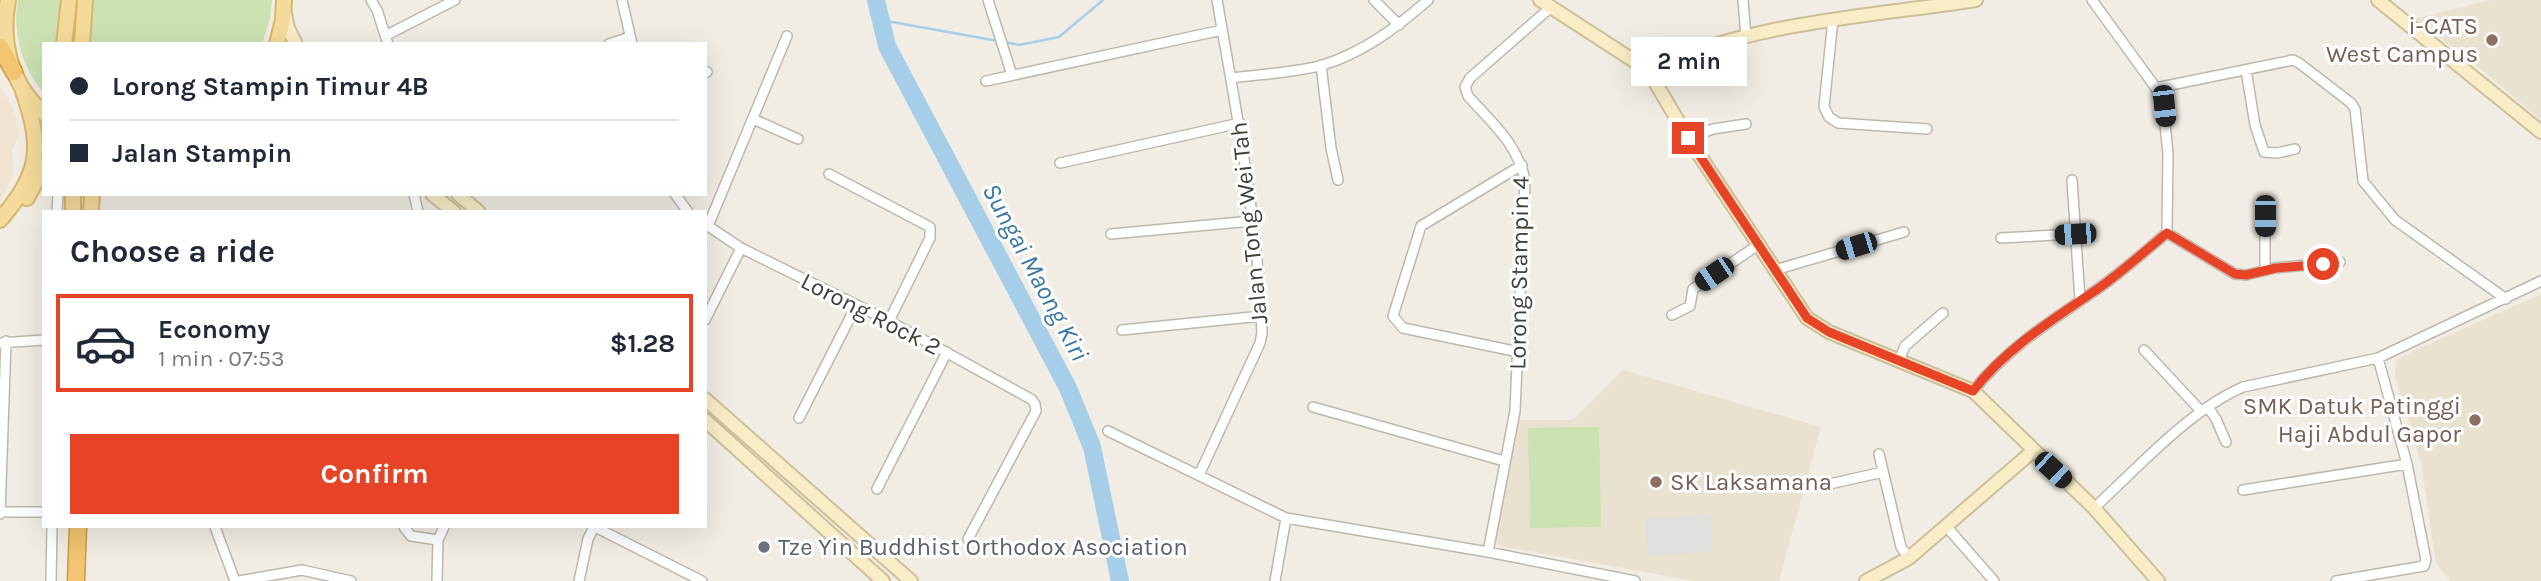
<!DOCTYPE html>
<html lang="en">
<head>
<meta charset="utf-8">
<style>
  body { margin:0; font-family:Karla,sans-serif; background:#f2f2f3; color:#1f2937; height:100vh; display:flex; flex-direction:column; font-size:26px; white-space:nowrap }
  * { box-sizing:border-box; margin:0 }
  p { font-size:23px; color:#747a83 }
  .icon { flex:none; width:38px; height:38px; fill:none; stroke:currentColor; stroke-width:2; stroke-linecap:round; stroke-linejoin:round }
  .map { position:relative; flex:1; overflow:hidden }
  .sheet { position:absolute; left:42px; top:210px; width:665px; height:318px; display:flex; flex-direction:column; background:#fff; border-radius:0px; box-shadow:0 7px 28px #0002 }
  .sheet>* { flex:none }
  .hud { position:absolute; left:42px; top:42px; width:665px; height:154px; border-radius:0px; box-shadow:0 7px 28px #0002; display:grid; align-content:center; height:154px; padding:0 28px; background:#fff }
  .end { position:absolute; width:32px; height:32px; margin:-16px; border:9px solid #e64327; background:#fff; box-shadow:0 0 0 4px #fff }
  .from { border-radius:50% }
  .bubble { position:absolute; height:49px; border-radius:0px; background:#fff; box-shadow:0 7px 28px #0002; font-size:23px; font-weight:700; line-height:49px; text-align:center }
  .car { position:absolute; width:21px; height:42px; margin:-21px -10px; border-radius:9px; box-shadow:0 0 5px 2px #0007; background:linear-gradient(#222 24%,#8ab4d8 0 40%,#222 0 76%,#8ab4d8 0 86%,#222 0) }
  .hud b { display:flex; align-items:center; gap:24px; height:66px; font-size:26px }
  .hud b+b { border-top:2px solid #e0e1e3 }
  .hud i { width:18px; height:18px; background:#1f2937 }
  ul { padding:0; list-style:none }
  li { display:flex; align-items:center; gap:21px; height:98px; margin:0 14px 10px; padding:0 14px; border:4px solid transparent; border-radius:0px }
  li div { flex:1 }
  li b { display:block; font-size:26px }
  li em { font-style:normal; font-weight:700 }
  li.active { border-color:#e64327 }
  li>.icon { width:63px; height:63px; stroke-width:1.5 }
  h2 { padding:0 28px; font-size:32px; line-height:84px }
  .cta { display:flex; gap:14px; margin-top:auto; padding:14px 28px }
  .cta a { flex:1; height:80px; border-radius:0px; background:#e64327; color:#fff; font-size:28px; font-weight:700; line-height:80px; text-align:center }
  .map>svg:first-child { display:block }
</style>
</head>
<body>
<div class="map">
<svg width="2541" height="581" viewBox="0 0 2541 581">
  <rect width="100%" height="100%" fill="#f1ede5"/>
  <!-- commercial -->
  <path fill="#f1e4d2" d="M0 86 13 108 19 134 12 150 14 174 0 203Z"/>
  <!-- education -->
  <path fill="#e9e2d1" d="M2490 0H2541V120L2472 62 2414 19Z
    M2541 294V581H2450L2436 563 2421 463 2395 377 2396 361 2402 356Z
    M1623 370 1821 427 1779 581H1694L1500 546 1493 537 1519 420H1573Z"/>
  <!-- green -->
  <path fill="#cce2b2" d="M18 0H272L270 19 262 44H44V93C22 69 12 32 18 0Z
    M1599 427 1601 527 1530 528 1528 428Z"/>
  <!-- parking -->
  <path fill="#e2e0dd" d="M1710 514 1713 551 1648 556 1645 519Z"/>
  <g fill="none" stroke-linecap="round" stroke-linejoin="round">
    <!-- stream -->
    <path stroke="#a7cee9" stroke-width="2.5" d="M881 20 998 41
      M1005 42 1019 45 1059 37 1103 0"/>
    <!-- river -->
    <path stroke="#a7cee9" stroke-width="18" d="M876 0 887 46 1068 388 1092 447 1120 581"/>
    <defs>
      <path id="street" d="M371 0 377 10 388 44
        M622 0 632 44
        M988 0 1012 75
        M1374 0 1399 25
        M1743 0 1746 37
        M2092 0 2156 88 2163 106 2168 153 2167 233
        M1833 19 1824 107 1829 117 1838 123 1927 129
        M387 35 455 0
        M609 44 630 37
        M1321 65 1331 148 1338 180
        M2246 70 2255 125 2264 152 2277 153 2295 149
        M705 73 707 72
        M1231 78C1261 74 1294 73 1323 65 1364 52 1396 28 1428 0
        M986 81 1222 30
        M2156 88 2293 60 2299 63 2351 103 2355 109 2363 181 2395 220 2506 299
        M753 119 798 139
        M1688 138 1713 129 1746 124
        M1060 163 1240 123
        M829 174 930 227V238L889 321
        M2072 180 2080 300
        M414 194 418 212
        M675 194 688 212
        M57 212 58 194
        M2265 216V270
        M705 224 741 248 889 321 1031 399 1035 404 1036 411 968 539
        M708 226 787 36
        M2167 233 2235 274 2246 275 2275 268 2340 262
        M1111 234 1252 221
        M2001 238 2075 234
        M1775 270 1904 232
        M1672 315 1690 306 1693 289 1758 245
        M705 320 741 248
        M1122 330 1262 316
        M0 343 44 340
        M2144 350 2201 411
        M1519 352 1403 328 1393 316 1421 226 1522 165
        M1899 360 1905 346 1943 313
        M1973 391C2007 348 2055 318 2099 288 2123 271 2145 251 2167 233
        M1313 407 1504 461
        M2208 407 2216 419 2226 442
        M799 418 856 306
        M1108 431 1286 518 1488 552 1635 581
        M1879 454 1901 547 1909 558
        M1199 475 1260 343 1262 333C1258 221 1236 110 1217 0
        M1825 485 1883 472
        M877 489 947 352
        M2243 490 2407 464
        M2094 508C2138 468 2188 411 2243 387L2378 358 2541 281
        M1 512H44
        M0 514 6 341
        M1946 526 1994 581
        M215 527 235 581
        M404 527 411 536 438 540
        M595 527 702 581
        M1488 552 1515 411 1525 180C1517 143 1492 123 1468 96L1465 87 1470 78 1550 8
        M51 581 52 527
        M239 581 302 570 351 581
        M437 581 438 540 444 527
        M579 581 588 539 594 527
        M1275 581 1286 518
        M2336 581 2424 566 2426 560 2407 464 2378 358"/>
      <path id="secondary" d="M1540 0 1648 70 1688 138 1807 318 1829 332 1973 391 2094 508 2158 581
        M2378 0 2541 132
        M285 14 288 28 296 44
        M1648 70C1750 22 1866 17 1976 0
        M432 194 454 212
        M458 194 479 212
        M705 399 911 581
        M705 420 883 581
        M1866 581 1909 558 2033 451"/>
      <path id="primary" d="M8 0C0 41 11 86 44 113
        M64 44 69 0
        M82 44 85 0
        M277 44 283 20 284 0
        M27 198 44 166
        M73 212V194
        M91 212 92 194
        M0 220C40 173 43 149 23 91"/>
      <path id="highway" d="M0 47 14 72
        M76 581 78 527"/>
    </defs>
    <!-- street casing -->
    <use href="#street" stroke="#beb8ac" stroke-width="12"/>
    <!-- secondary casing -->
    <use href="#secondary" stroke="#cdbf99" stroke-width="16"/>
    <!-- primary casing -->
    <use href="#primary" stroke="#d8b76c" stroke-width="18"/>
    <!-- highway casing -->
    <use href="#highway" stroke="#ce9a42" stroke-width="19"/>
    <!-- street -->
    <use href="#street" stroke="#fff" stroke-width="9"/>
    <!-- secondary -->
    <use href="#secondary" stroke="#f9edc7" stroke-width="12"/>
    <!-- primary -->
    <use href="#primary" stroke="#f5db9b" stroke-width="14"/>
    <!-- highway -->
    <use href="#highway" stroke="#f1c571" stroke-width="16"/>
  </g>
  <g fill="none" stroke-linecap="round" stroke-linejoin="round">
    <!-- route -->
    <path stroke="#e64327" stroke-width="9" d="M1688 138 1807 318 1829 332 1973 391C2006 348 2055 318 2099 288 2123 271 2145 251 2167 233L2235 274 2246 275 2276 268 2323 264"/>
  </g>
  <!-- markers -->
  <g fill="#8d6e63" stroke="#fff" stroke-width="2.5">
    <circle cx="2492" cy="40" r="7"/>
    <circle cx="2475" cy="420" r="7"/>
    <circle cx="1656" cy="482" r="7"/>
  </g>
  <circle fill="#6b7280" stroke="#fff" stroke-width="2.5" cx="764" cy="547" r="7"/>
  <g text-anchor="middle" stroke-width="6" stroke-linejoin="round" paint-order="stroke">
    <!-- education labels -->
    <g font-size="24" fill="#785e54" stroke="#fff" text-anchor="end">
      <text x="2478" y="34">i-CATS<tspan x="2478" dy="28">West Campus</tspan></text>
      <text x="2461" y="414">SMK Datuk Patinggi<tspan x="2461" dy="28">Haji Abdul Gapor</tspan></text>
      <text x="1670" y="490" text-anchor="start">SK Laksamana</text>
    </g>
    <!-- street labels -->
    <g font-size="24" fill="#433e36" stroke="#fff">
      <text transform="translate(1249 223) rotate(-96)" y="8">Jalan Tong Wei Tah</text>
      <text transform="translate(1519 273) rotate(-89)" y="8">Lorong Stampin 4</text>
      <text transform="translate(871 314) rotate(27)" y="8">Lorong Rock 2</text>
    </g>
    <!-- worship labels -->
    <g font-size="24" fill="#5b616d" stroke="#fff" text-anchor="start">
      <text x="778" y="555">Tze Yin Buddhist Orthodox Asociation</text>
    </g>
    <!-- water labels -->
    <g font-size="26" font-style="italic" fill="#3978a5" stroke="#fff">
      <text transform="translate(1036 272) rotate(62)" y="9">Sungai Maong Kiri</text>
    </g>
  </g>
</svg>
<i class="end from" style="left:2323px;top:264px"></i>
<i class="end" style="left:1688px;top:138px"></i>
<div class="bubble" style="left:1631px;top:37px;width:116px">2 min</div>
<i class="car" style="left:2164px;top:106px;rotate:174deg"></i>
<i class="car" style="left:2265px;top:216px;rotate:180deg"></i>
<i class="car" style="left:2075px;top:234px;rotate:267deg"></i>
<i class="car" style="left:1856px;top:246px;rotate:253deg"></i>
<i class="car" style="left:1714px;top:274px;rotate:236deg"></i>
<i class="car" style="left:2053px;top:470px;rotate:133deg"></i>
<div class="hud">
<b><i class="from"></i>Lorong Stampin Timur 4B</b>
<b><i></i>Jalan Stampin</b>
</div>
<section class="sheet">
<h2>Choose a ride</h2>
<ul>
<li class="active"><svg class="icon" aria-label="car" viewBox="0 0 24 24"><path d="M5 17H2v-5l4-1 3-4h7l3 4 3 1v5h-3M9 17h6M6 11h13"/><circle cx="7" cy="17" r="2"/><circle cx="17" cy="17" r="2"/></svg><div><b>Economy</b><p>1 min · 07:53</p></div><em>$1.28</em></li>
</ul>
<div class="cta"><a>Confirm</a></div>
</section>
</div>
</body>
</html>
